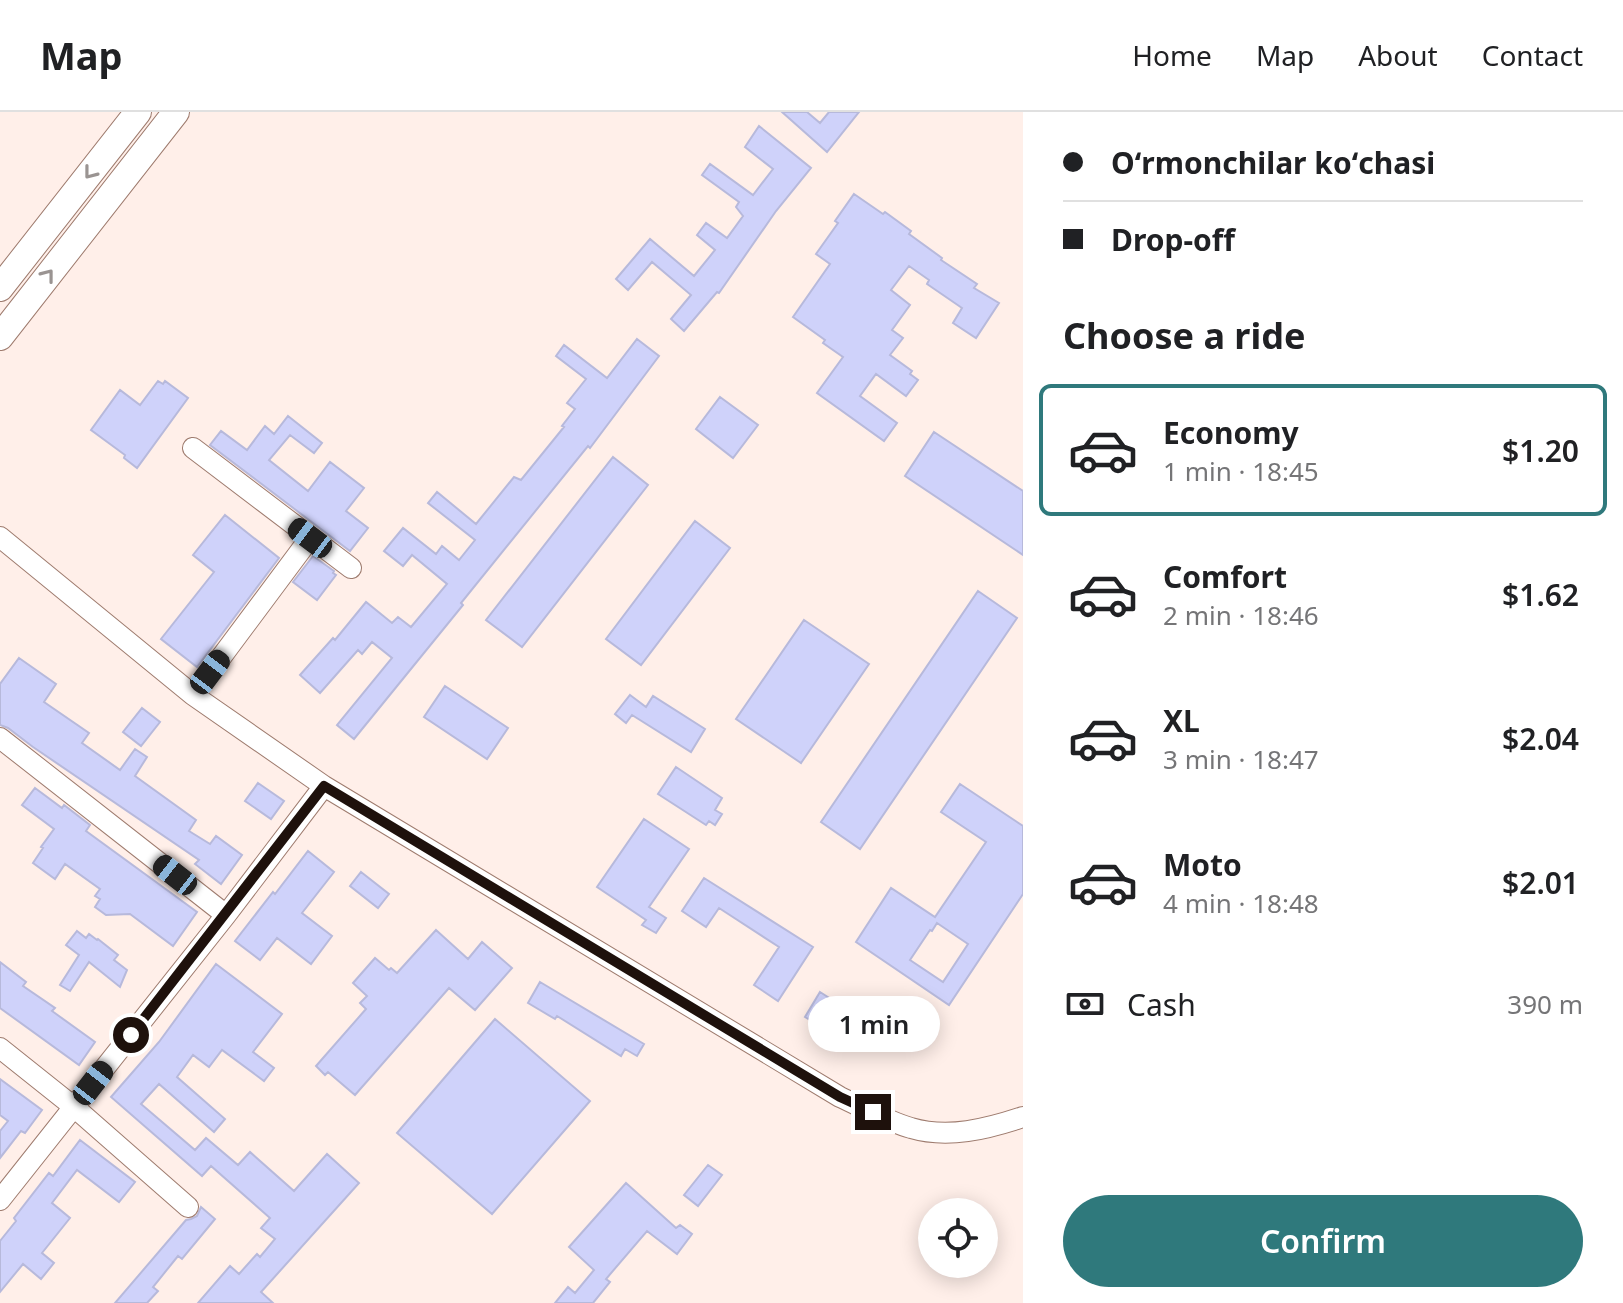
<!DOCTYPE html>
<html lang="en">
<head>
<meta charset="utf-8">
<style>
  body { margin:0; font-family:"Noto Sans",sans-serif; background:#f2f2f2; color:#202124; height:100vh; display:flex; flex-direction:column; font-size:30px; white-space:nowrap }
  * { box-sizing:border-box; margin:0 }
  p { font-size:26px; color:#757577 }
  .icon { flex:none; width:44px; height:44px; fill:none; stroke:currentColor; stroke-width:2; stroke-linecap:round; stroke-linejoin:round }
  .map { position:relative; flex:1; overflow:hidden }
  .sheet { display:flex; flex-direction:column; background:#fff; width:600px }
  .sheet>* { flex:none }
  .guide { display:grid; align-content:center; height:176px; padding:0 40px; background:#fff }
  .controls { position:absolute; left:918px; top:1086px; display:grid; gap:16px }
  .controls a { display:grid; place-items:center; width:80px; height:80px; border-radius:50%; background:#fff; box-shadow:0 4px 20px #0003; font-size:40px }
  .end { position:absolute; width:36px; height:36px; margin:-18px; border:10px solid #1e110c; background:#fff; box-shadow:0 0 0 4px #fff }
  .from { border-radius:50% }
  .bubble { position:absolute; height:56px; border-radius:28px; background:#fff; box-shadow:0 4px 20px #0003; font-size:26px; font-weight:600; line-height:56px; text-align:center }
  .car { position:absolute; width:24px; height:48px; margin:-24px -12px; border-radius:10px; box-shadow:0 0 6px 2px #0007; background:linear-gradient(#222 24%,#8ab4d8 0 40%,#222 0 76%,#8ab4d8 0 86%,#222 0) }
  .guide b { display:flex; align-items:center; gap:28px; height:76px; font-size:30px }
  .guide b+b { border-top:2px solid #e0e0e0 }
  .guide i { width:20px; height:20px; background:#202124 }
  ul { padding:0; list-style:none }
  li { display:flex; align-items:center; gap:24px; height:132px; margin:0 16px 12px; padding:0 24px; border:4px solid transparent; border-radius:12px }
  li div { flex:1 }
  li b { display:block; font-size:30px }
  li em { font-style:normal; font-weight:600 }
  li.active { border-color:#2f797c }
  li>.icon { width:72px; height:72px; stroke-width:1.5 }
  h2 { padding:0 40px; font-size:36px; line-height:96px }
  .pay { display:flex; align-items:center; gap:20px; height:88px; padding:0 40px; font-size:30px }
  .pay p { margin-inline-start:auto }
  .primary-button { display:flex; gap:16px; margin-top:auto; padding:16px 40px }
  .primary-button a { flex:1; height:92px; border-radius:48px; background:#2f797c; color:#fff; font-size:32px; font-weight:600; line-height:92px; text-align:center }
  header { display:flex; align-items:center; gap:48px; box-sizing:border-box; height:112px; padding:0 40px; background:#fff; border-bottom:2px solid #e0e0e0 }
  header strong { font-size:38px }
  nav { display:flex; gap:44px; margin-inline-start:auto; font-size:28px }
  main { display:flex; flex:1; min-height:0 }
  .map>svg:first-child { display:block }
</style>
</head>
<body>
<header>
<strong>Map</strong>
<nav><a>Home</a><a>Map</a><a>About</a><a>Contact</a></nav>
</header>
<main>
<div class="map">
<svg width="1023" height="1191" viewBox="0 0 1023 1191">
  <rect width="100%" height="100%" fill="#ffefe9"/>
  <!-- building -->
  <path fill="#cfd2fa" stroke="#b7b9db" stroke-width="2" fill-rule="evenodd" d="M782 0H807L820 11 829 0H859L827 40Z
    M759 14 811 56 776 99 719 181 717 180 684 219 671 207 691 183 652 150 628 178 616 167 650 127 694 164 715 138 697 123 706 111 727 126 743 104 736 95 739 90 702 63 710 52 753 83 773 57 745 35Z
    M854 82 883 102 885 100 911 119 909 122 942 146 941 148 977 172 974 176 999 191 976 226 953 211 962 196 927 172 929 168 909 154 891 178 910 193 892 218 903 226 890 243 912 259 910 262 918 268 906 284 876 262 860 284 897 311 884 329 817 281 843 245 823 231 825 228 793 205 830 152 816 142 838 111 835 109Z
    M637 227 659 244 590 336 588 334 461 491 463 493 354 627 337 613 392 546 372 530 362 542 358 538 320 581 300 563 333 526 335 528 366 490 392 511 398 505 411 515 447 472 412 443 403 454 384 439 403 416 436 442 442 434 459 448 475 428 428 391 437 380 476 412 514 365 521 368 564 315 562 314 575 297 567 291 586 267 556 244 564 233 607 266Z
    M158 269 163 272 165 269 188 286 137 356 124 346 125 343 91 318 120 278 140 293Z
    M720 285 758 313 733 346 696 317Z
    M288 304 322 331 314 341 290 323 269 348 308 379 330 350 364 376 346 399 368 416 350 439 210 333 221 319 247 338 265 314 274 322Z
    M934 320 1023 379V443L905 364Z
    M613 345 648 373 522 535 486 508Z
    M225 403 279 446 197 555 161 527 214 460 193 443Z
    M695 409 730 436 641 553 606 527Z
    M313 444 334 459 333 461 336 463 317 488 293 470Z
    M978 479 1017 506 860 737 821 710Z
    M804 508 869 552 801 651 736 607Z
    M19 546 56 572 44 590 89 621 82 631 120 658 135 637 147 645 135 664 196 708 189 719 210 732 216 724 242 743 221 772 195 752 199 748 33 635 8 616 0 613V572Z
    M445 574 508 616 487 647 424 605Z
    M630 583 646 595 653 584 705 617 691 640 632 603 626 611 615 602Z
    M142 596 160 610 141 634 123 620Z
    M676 655 722 686 715 698 722 702 715 713 709 709 706 713 658 682Z
    M258 671 284 689 271 707 245 689Z
    M960 672 1023 714V782L949 893 856 830 891 776 935 805 986 730 941 700ZM937 811 968 832 943 870 910 848 930 818 932 819Z
    M35 676 62 696 64 693 90 713 86 719 197 800 173 834 130 802 106 803 95 795 100 787 95 784 100 777 65 752 55 767 33 751 43 736 41 735 54 717 22 693Z
    M644 707 689 737 649 795 666 806 656 821 642 813 646 808 597 775Z
    M308 739 334 760 302 801 332 824 311 852 277 826 260 848 235 829 273 780 275 782Z
    M361 760 389 782 378 796 350 774Z
    M704 766 813 835 778 889 754 873 779 835 719 796 706 815 682 799Z
    M436 818 468 847 482 830 512 856 475 898 449 876 355 983 328 960 325 963 316 954 366 897 360 891 367 884 353 871 375 846 389 858 391 856 397 861Z
    M77 819 86 826 89 822 97 828 98 827 118 843 114 848 127 858 120 875 89 850 70 879 60 873 79 843 66 833Z
    M0 850 26 870 23 874 55 896 52 899 95 930 79 953 0 896Z
    M216 852 282 902 253 940 274 956 264 969 222 938 209 955 193 943 177 965 225 1007 214 1020 159 972 141 992 195 1038 206 1026 238 1053 250 1040 294 1079 327 1042 359 1071 261 1180 273 1191H198L230 1154 239 1162 257 1142 260 1145 275 1127 261 1116 270 1106 211 1054 202 1064 111 985 159 930Z
    M540 870 644 932 637 944 625 937 621 944 557 904 555 907 528 891Z
    M820 880 834 889 827 900 860 921 852 934 805 905Z
    M495 907 590 989 492 1102 397 1021Z
    M0 967 42 998 25 1021 21 1019 0 1046V1019L8 1009 0 1003Z
    M80 1028 135 1070 119 1090 77 1058 52 1091 70 1106 42 1141 54 1151 41 1167 23 1152 0 1180V1129L16 1109 14 1106 49 1061 53 1064Z
    M708 1053 722 1063 698 1094 684 1083Z
    M626 1071 676 1116 680 1113 692 1122 677 1142 647 1119 606 1167 610 1170 593 1191H555L568 1175 575 1181 594 1158 569 1135Z
    M201 1095 215 1107 182 1147 178 1144 153 1175 158 1179 147 1191H115L186 1108 191 1107 197 1104Z"/>
  <g fill="none" stroke-linecap="round" stroke-linejoin="round">
    <defs>
      <path id="minor" d="M193 336 351 456
        M0 425 193 583 324 674 840 985C862 995 889 1010 911 1016 948 1027 987 1017 1023 1005
        M193 583 310 426
        M0 626 226 803
        M0 936 74 995 188 1095
        M0 1088 226 803 324 674"/>
      <path id="major" d="M0 176 138 0
        M0 225 176 0"/>
    </defs>
    <!-- minor casing -->
    <use href="#minor" stroke="#9e7b6e" stroke-width="22"/>
    <!-- major casing -->
    <use href="#major" stroke="#9e7b6e" stroke-width="28"/>
    <!-- minor -->
    <use href="#minor" stroke="#fff" stroke-width="20"/>
    <!-- major -->
    <use href="#major" stroke="#fff" stroke-width="26"/>
  </g>
  <!-- one-way arrows -->
  <defs><path id="oneway-chevron" d="M-2-3.5L2.5 0L-2 3.5" fill="none" stroke-width="1.6" stroke-linecap="round" stroke-linejoin="round" transform="scale(2)"/></defs>
  <g stroke="#9a9492">
    <use href="#oneway-chevron" transform="translate(90 61) rotate(128)"/>
    <use href="#oneway-chevron" transform="translate(48 163) rotate(-52)"/>
  </g>
  <g fill="none" stroke-linecap="round" stroke-linejoin="round">
    <!-- route -->
    <path stroke="#1e110c" stroke-width="10" d="M131 923 324 674 840 985 873 1000"/>
  </g>
</svg>
<div class="controls">
<a><svg class="icon" aria-label="locate" viewBox="0 0 24 24"><circle cx="12" cy="12" r="6"/><path d="M12 2v4M12 18v4M2 12h4M18 12h4"/></svg></a>
</div>
<i class="end from" style="left:131px;top:923px"></i>
<i class="end" style="left:873px;top:1000px"></i>
<div class="bubble" style="left:808px;top:884px;width:132px">1 min</div>
<i class="car" style="left:310px;top:426px;rotate:307deg"></i>
<i class="car" style="left:210px;top:560px;rotate:37deg"></i>
<i class="car" style="left:175px;top:763px;rotate:308deg"></i>
<i class="car" style="left:93px;top:971px;rotate:38deg"></i>
</div>
<section class="sheet">
<div class="guide">
<b><i class="from"></i>Oʻrmonchilar koʻchasi</b>
<b><i></i>Drop-off</b>
</div>
<h2>Choose a ride</h2>
<ul>
<li class="active"><svg class="icon" aria-label="car" viewBox="0 0 24 24"><path d="M5 17H2v-5l4-1 3-4h7l3 4 3 1v5h-3M9 17h6M6 11h13"/><circle cx="7" cy="17" r="2"/><circle cx="17" cy="17" r="2"/></svg><div><b>Economy</b><p>1 min · 18:45</p></div><em>$1.20</em></li>
<li><svg class="icon" aria-label="car" viewBox="0 0 24 24"><path d="M5 17H2v-5l4-1 3-4h7l3 4 3 1v5h-3M9 17h6M6 11h13"/><circle cx="7" cy="17" r="2"/><circle cx="17" cy="17" r="2"/></svg><div><b>Comfort</b><p>2 min · 18:46</p></div><em>$1.62</em></li>
<li><svg class="icon" aria-label="car" viewBox="0 0 24 24"><path d="M5 17H2v-5l4-1 3-4h7l3 4 3 1v5h-3M9 17h6M6 11h13"/><circle cx="7" cy="17" r="2"/><circle cx="17" cy="17" r="2"/></svg><div><b>XL</b><p>3 min · 18:47</p></div><em>$2.04</em></li>
<li><svg class="icon" aria-label="car" viewBox="0 0 24 24"><path d="M5 17H2v-5l4-1 3-4h7l3 4 3 1v5h-3M9 17h6M6 11h13"/><circle cx="7" cy="17" r="2"/><circle cx="17" cy="17" r="2"/></svg><div><b>Moto</b><p>4 min · 18:48</p></div><em>$2.01</em></li>
</ul>
<div class="pay"><svg class="icon" aria-label="cash" viewBox="0 0 24 24"><path d="M3 7h18v10H3z"/><circle cx="12" cy="12" r="2"/></svg>Cash<p>390 m</p></div>
<div class="primary-button"><a>Confirm</a></div>
</section>
</main>
</body>
</html>
